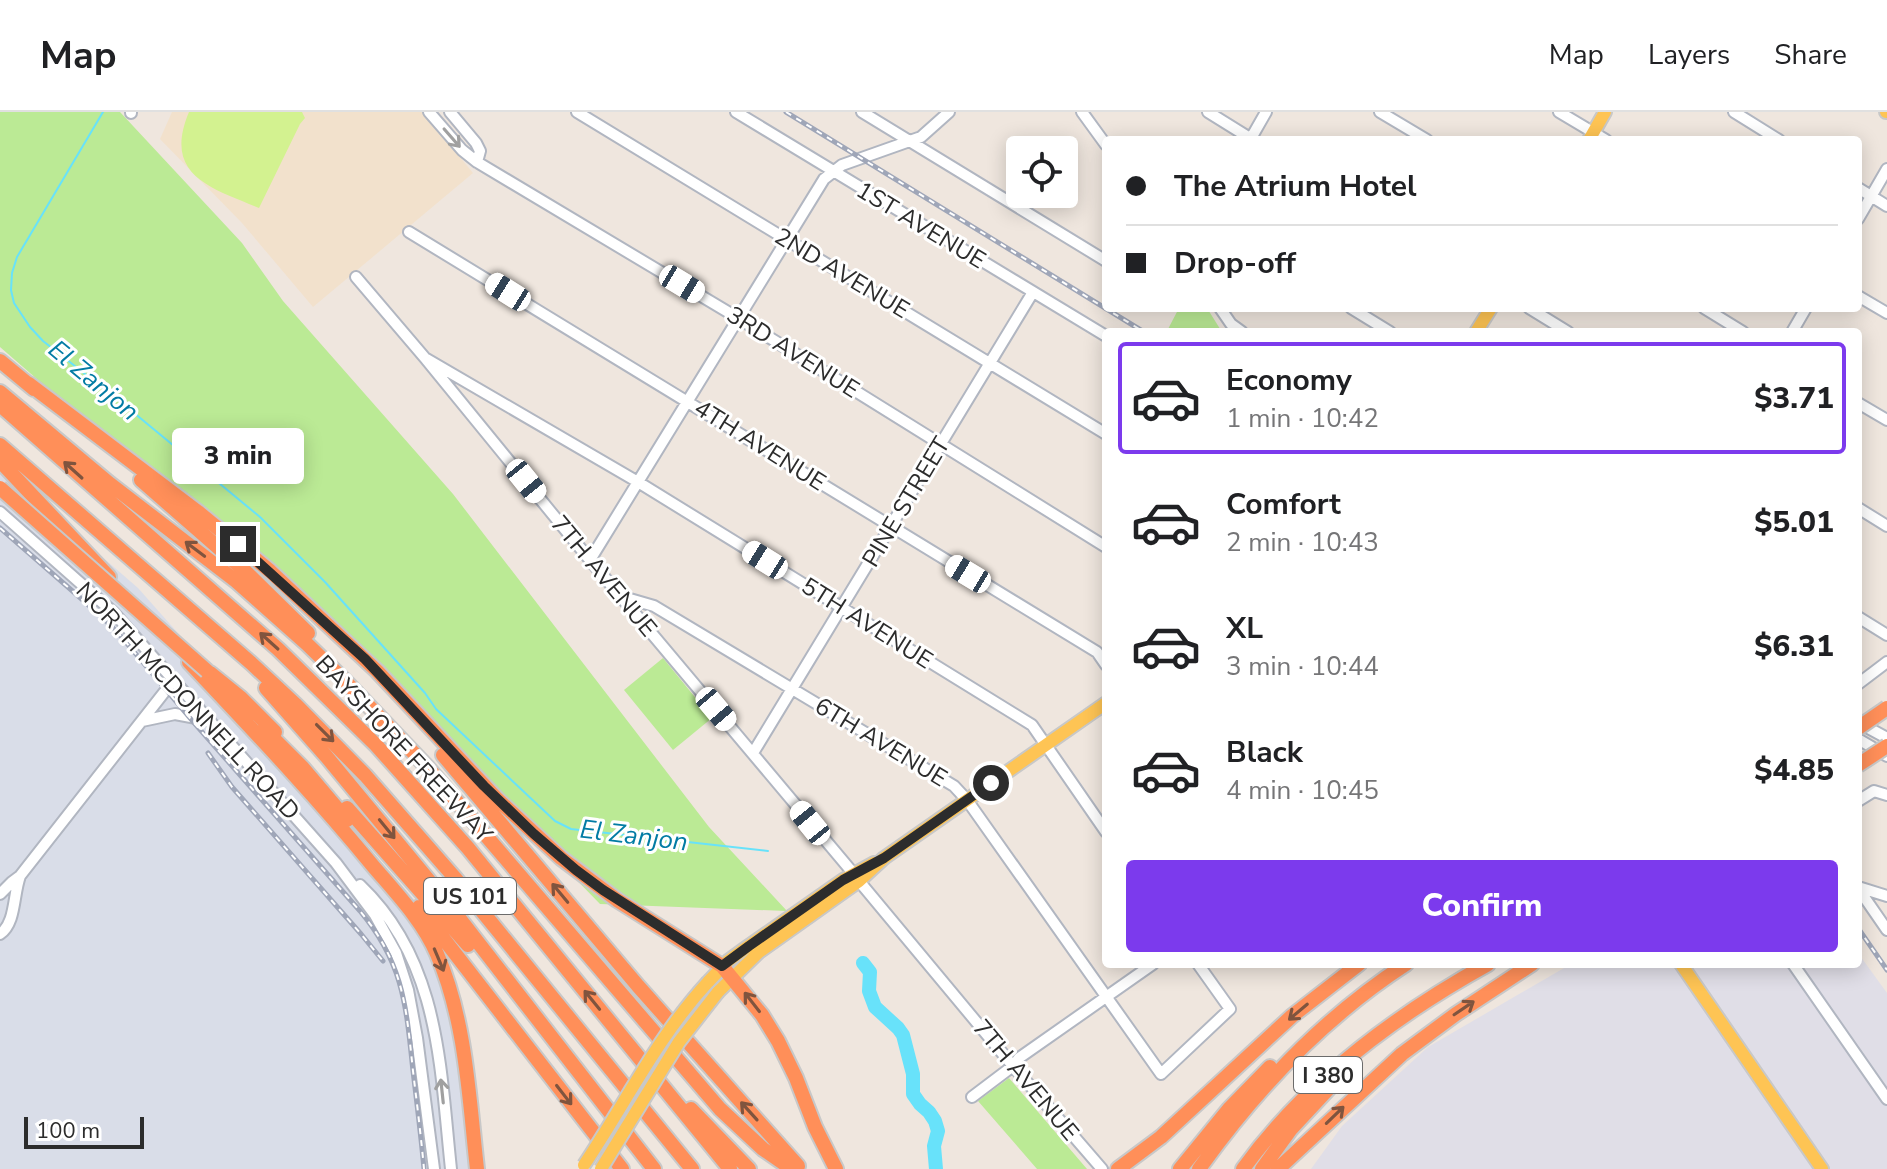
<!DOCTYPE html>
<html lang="en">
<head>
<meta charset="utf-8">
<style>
  body { margin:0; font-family:"Nunito Sans",sans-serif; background:#f2f2f2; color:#202124; height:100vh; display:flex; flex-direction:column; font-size:30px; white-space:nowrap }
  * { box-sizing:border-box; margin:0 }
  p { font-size:26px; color:#757577 }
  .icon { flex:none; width:44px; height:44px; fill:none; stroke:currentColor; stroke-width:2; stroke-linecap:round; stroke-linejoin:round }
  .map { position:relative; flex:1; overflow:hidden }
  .sheet { position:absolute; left:1102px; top:216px; width:760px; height:640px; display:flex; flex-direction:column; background:#fff; border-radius:8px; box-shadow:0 4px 20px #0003 }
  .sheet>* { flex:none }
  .guide { position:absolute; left:1102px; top:24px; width:760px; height:176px; border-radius:8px; box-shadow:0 4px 20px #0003; display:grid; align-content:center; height:176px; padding:0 24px; background:#fff }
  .buttons { position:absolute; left:1006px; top:24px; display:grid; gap:16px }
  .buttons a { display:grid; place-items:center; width:72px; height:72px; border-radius:8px; background:#fff; box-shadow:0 4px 20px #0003; font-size:40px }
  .scale { position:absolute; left:24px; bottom:20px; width:120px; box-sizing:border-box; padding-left:8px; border:4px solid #2c2c2c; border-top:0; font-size:22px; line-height:28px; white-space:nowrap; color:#2c2c2c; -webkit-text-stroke:6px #fff; paint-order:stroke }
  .end { position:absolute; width:36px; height:36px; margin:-18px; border:10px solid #2c2c2c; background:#fff; box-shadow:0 0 0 4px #fff }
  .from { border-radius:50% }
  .bubble { position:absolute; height:56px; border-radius:8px; background:#fff; box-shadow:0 4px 20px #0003; font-size:26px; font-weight:800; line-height:56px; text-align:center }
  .car { position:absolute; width:24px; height:48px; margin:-24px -12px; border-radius:10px; box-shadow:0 0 6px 2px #0007; background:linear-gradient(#fff 24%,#345 0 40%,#fff 0 76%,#345 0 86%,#fff 0) }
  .guide b { display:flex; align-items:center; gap:28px; height:76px; font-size:30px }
  .guide b+b { border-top:2px solid #e0e0e0 }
  .guide i { width:20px; height:20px; background:#202124 }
  ul { padding:14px 0 0; list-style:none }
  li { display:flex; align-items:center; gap:24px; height:112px; margin:0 16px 12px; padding:0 8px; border:4px solid transparent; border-radius:8px }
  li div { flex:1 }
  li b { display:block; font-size:30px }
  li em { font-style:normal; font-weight:800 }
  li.active { border-color:#7c3aed }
  li>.icon { width:72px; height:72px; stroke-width:1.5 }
  .primary-button { display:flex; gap:16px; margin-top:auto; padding:16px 24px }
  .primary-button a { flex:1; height:92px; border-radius:8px; background:#7c3aed; color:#fff; font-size:32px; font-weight:800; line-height:92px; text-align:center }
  header { display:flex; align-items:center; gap:48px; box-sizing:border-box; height:112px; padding:0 40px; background:#fff; border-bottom:2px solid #e0e0e0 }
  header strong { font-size:38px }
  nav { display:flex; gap:44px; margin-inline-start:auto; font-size:28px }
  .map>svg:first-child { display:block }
</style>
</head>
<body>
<header>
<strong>Map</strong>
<nav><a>Map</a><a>Layers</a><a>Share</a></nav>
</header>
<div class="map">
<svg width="1887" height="1057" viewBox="0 0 1887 1057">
  <rect width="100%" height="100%" fill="#efe6de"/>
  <!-- industrial -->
  <path fill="#e0dee7" d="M1858 841 1887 881V1057H1311L1342 1014 1428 935 1571 852H1858Z"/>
  <!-- education -->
  <path fill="#f2e1cc" d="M172 0H423L473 61 313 195 242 111 160 27Z"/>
  <!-- airport -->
  <path fill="#d9dde8" d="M0 356 138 476 422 796 439 825 452 860 459 897 476 1057H0Z"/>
  <!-- green -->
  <path fill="#bbea95" d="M0 0H120L242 131 283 189 453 382 709 715 787 799 600 792 361 547 236 426 68 294 0 235Z
    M1179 196H1207L1222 220 1167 219Z
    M663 546 712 606 673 638 624 578Z
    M1009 966 1087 1057H1037L978 989Z"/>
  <!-- pitch -->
  <path fill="#d3f290" d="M189 0H302L305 6 300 12 259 96C212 76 162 64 189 0Z"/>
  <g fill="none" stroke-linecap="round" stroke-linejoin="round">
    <!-- stream -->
    <path stroke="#68e2fa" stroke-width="2" d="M103 0 17 145 12 161 11 178 14 191 30 215 43 229 122 291 260 405 325 470 425 581 436 597 555 709 571 717 768 739"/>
    <!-- river -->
    <path stroke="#68e2fa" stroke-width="14" d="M863 851 870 860 869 879 875 895 898 916 903 923 913 962V982L920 992 929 1000 935 1009 938 1019 934 1034 936 1057"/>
    <defs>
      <path id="minor" d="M429 0 462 38 477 50 738 206 1106 435
        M450 0 476 31 480 39 477 50
        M577 0 1106 322
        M736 0 1106 224
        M862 0 1106 149
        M1082 0 1106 33
        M1208 0 1253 28
        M1380 0 1427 28
        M1559 0 1606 28
        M1734 0 1779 28
        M131 1V0
        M1250 28 1266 0
        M1858 76 1887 94
        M1858 107 1887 57
        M409 120 1097 540 1106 553
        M356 165 425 246 590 448 853 761
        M1858 184 1887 201
        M1220 196 1231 212 1242 220
        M1351 196 1390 220
        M1529 196 1568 220
        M1704 196 1743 220
        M1792 220 1806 196
        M425 246 638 370 1032 613 1106 720
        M1858 291 1887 308
        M1858 396 1887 414
        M0 400 113 500 336 751 375 803 396 841 408 878 417 926 434 1057
        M590 448 824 67 842 53 921 25 949 0
        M623 485 654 494 954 674 967 688 1161 962 1230 897 1198 852
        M1858 505 1887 523
        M1858 572 1887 550
        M142 609 175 602 207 608
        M1861 612 1887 626
        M1858 627 1887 644
        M753 641 1033 180
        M1858 689 1874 679 1887 683
        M859 769 1013 954 1102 1057
        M360 773C440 849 440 955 451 1057
        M1858 775 1887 784
        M1858 776 1887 818
        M0 782 12 770 20 764 173 569
        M0 822C16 811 13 783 20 764
        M1793 852 1887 987
        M972 985 1013 954 1019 946 1153 852"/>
      <path id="major" d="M1886 0H1887
        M1589 28 1605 0
        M1476 220 1491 196
        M1681 852 1822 1057
        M708 870 728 849 743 838 843 768 874 751
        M718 880 759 840 859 769 884 746 1106 591"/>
      <path id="highway" d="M0 249 34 277
        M29 272 198 400 270 459 377 559 497 687 561 746 617 788 722 854 762 903 778 929 796 966 815 1015 836 1057
        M0 280 110 372 236 469 307 532 346 570 428 656 720 997 763 1037 792 1057
        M0 293 278 537 376 633 468 736 730 1057
        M0 333 251 551 295 592 365 663 455 766 692 1057
        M0 349 109 465
        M141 368 245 459 308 521
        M189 550C252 617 315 683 373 754 396 781 423 809 437 842 466 909 469 986 477 1057
        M210 561 241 586 275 620
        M266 576 326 644 449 793 654 1057
        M264 617 303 656 347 708
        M443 643 638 874 798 1054
        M347 696 468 833
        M419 795 622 1057
        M691 997 749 1057
        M1118 1057 1161 1025 1292 904 1359 852
        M1180 1057 1229 997 1270 955
        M1199 1057C1256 977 1323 906 1406 852
        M1243 1057C1306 970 1394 904 1488 852
        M1262 1057 1291 1017 1344 960
        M1278 1057 1402 942 1456 902 1532 852"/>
    </defs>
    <!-- minor casing -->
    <use href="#minor" stroke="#b1b6c1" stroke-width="14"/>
    <!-- major casing -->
    <use href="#major" stroke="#c8c8c8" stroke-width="16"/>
    <!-- highway casing -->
    <use href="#highway" stroke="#c8c8c8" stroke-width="18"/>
    <!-- minor -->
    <use href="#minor" stroke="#fff" stroke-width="10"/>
    <!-- major -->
    <use href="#major" stroke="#fec454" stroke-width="12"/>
    <!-- highway -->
    <use href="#highway" stroke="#ff8f59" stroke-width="14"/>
    <defs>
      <path id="rail" d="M786 0 1144 220
        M0 416 100 503 119 522 195 612 360 799C404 852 406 894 413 959 417 992 421 1024 424 1057
        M208 641 232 675 361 822 383 849
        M1858 816 1887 858"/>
    </defs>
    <!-- rail casing -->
    <use href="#rail" stroke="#9fa6b8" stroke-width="5"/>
    <!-- rail -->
    <use href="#rail" stroke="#fff" stroke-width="2" stroke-dasharray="6" stroke-linecap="butt"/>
    <defs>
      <path id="major-bridge" d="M584 1053C625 992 658 924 708 870
        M601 1057 679 930 718 880"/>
      <path id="highway-bridge" d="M0 376 207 559
        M1858 616 1887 596
        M1858 653 1887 634"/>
    </defs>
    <!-- major-bridge casing -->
    <use href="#major-bridge" stroke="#c8c8c8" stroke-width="16" stroke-linecap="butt"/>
    <!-- highway-bridge casing -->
    <use href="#highway-bridge" stroke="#c8c8c8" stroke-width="18" stroke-linecap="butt"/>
    <!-- major-bridge -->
    <use href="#major-bridge" stroke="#fec454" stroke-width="12"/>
    <!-- highway-bridge -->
    <use href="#highway-bridge" stroke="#ff8f59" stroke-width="14"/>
  </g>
  <!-- one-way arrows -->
  <defs><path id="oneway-shaft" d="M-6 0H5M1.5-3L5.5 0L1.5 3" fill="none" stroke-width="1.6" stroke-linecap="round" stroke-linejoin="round" transform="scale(2)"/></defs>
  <g stroke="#a0a0a0">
    <use href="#oneway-shaft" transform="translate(452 26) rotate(49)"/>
    <use href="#oneway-shaft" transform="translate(442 979) rotate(-96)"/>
  </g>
  <g stroke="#80543e">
    <use href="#oneway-shaft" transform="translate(73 358) rotate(-138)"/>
    <use href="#oneway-shaft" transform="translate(195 437) rotate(-143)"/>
    <use href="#oneway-shaft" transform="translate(269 529) rotate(-138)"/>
    <use href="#oneway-shaft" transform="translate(325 621) rotate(45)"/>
    <use href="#oneway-shaft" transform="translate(387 717) rotate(51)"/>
    <use href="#oneway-shaft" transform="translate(560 781) rotate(-130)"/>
    <use href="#oneway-shaft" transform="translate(439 848) rotate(67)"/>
    <use href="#oneway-shaft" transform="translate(592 888) rotate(-129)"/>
    <use href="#oneway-shaft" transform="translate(752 890) rotate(-128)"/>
    <use href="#oneway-shaft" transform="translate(1464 896) rotate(-34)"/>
    <use href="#oneway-shaft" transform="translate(1298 900) rotate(140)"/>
    <use href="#oneway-shaft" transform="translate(564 983) rotate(52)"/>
    <use href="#oneway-shaft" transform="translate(749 999) rotate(-132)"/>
    <use href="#oneway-shaft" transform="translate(1335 1003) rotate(-44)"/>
  </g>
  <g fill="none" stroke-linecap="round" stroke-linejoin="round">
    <!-- route -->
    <path stroke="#2c2c2c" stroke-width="10" d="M238 432 365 547 484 674 534 722 576 758 603 778 722 854 749 834 843 768 884 746 991 671"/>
  </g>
  <g text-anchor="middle" stroke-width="6" stroke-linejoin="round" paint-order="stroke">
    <!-- shield labels -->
    <g fill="#fff" stroke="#6b6b6b" stroke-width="2">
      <rect x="424" y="766" width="92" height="36" rx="6"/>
      <rect x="1294" y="945" width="68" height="36" rx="6"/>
    </g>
    <g font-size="22" font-weight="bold" fill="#2c2c2c">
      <text x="470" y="792">US 101</text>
      <text x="1328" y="971">I 380</text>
    </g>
    <!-- street labels -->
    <g font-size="24" fill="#2c2c2c" stroke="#fff">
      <text transform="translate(921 113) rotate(31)" y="8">1ST AVENUE</text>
      <text transform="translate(842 161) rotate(31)" y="8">2ND AVENUE</text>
      <text transform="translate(793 240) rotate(32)" y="8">3RD AVENUE</text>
      <text transform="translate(760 333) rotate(32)" y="8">4TH AVENUE</text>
      <text transform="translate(906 390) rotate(-59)" y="8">PINE STREET</text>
      <text transform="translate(604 464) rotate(50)" y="8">7TH AVENUE</text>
      <text transform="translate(867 511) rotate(32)" y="8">5TH AVENUE</text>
      <text transform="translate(188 589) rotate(47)" y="8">NORTH MCDONNELL ROAD</text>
      <text transform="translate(881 630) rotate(31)" y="8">6TH AVENUE</text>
      <text transform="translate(404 637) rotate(47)" y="8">BAYSHORE FREEWAY</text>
      <text transform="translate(1026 968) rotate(50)" y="8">7TH AVENUE</text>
    </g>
    <!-- water labels -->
    <g font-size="26" font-style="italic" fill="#027ca4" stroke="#fff">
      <text transform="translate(94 268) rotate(40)" y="9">El Zanjon</text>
      <text transform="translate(634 723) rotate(7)" y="9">El Zanjon</text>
    </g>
  </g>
</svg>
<div class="buttons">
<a><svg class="icon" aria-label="locate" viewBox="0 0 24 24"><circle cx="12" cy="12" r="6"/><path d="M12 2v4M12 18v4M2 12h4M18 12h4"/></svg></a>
</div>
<div class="scale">100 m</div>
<i class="end from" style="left:991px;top:671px"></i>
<i class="end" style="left:238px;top:432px"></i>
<div class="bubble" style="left:172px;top:316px;width:132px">3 min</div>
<i class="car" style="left:682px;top:172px;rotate:121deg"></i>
<i class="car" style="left:508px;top:180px;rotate:302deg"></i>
<i class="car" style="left:526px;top:369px;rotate:141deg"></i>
<i class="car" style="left:765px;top:448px;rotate:302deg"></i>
<i class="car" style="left:968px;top:462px;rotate:301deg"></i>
<i class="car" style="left:716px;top:597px;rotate:140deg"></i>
<i class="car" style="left:810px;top:711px;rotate:321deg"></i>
<div class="guide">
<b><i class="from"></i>The Atrium Hotel</b>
<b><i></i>Drop-off</b>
</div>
<section class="sheet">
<ul>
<li class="active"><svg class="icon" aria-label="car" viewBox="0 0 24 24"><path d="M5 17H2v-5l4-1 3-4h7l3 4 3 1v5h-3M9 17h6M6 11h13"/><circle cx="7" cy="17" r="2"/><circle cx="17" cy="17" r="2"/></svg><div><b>Economy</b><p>1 min · 10:42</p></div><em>$3.71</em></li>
<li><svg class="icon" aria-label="car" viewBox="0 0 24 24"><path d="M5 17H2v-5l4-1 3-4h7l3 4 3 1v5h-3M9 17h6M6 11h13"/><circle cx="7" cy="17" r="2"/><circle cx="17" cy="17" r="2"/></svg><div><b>Comfort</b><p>2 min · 10:43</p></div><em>$5.01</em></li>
<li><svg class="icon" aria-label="car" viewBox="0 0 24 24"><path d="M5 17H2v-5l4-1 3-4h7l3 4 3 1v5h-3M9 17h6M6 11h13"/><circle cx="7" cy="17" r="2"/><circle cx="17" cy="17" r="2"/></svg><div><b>XL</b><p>3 min · 10:44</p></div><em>$6.31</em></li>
<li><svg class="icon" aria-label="car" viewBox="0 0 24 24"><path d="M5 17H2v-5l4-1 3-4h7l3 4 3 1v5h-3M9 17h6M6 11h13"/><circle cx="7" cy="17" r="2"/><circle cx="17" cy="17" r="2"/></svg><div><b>Black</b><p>4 min · 10:45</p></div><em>$4.85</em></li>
</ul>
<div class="primary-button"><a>Confirm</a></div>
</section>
</div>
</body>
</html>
